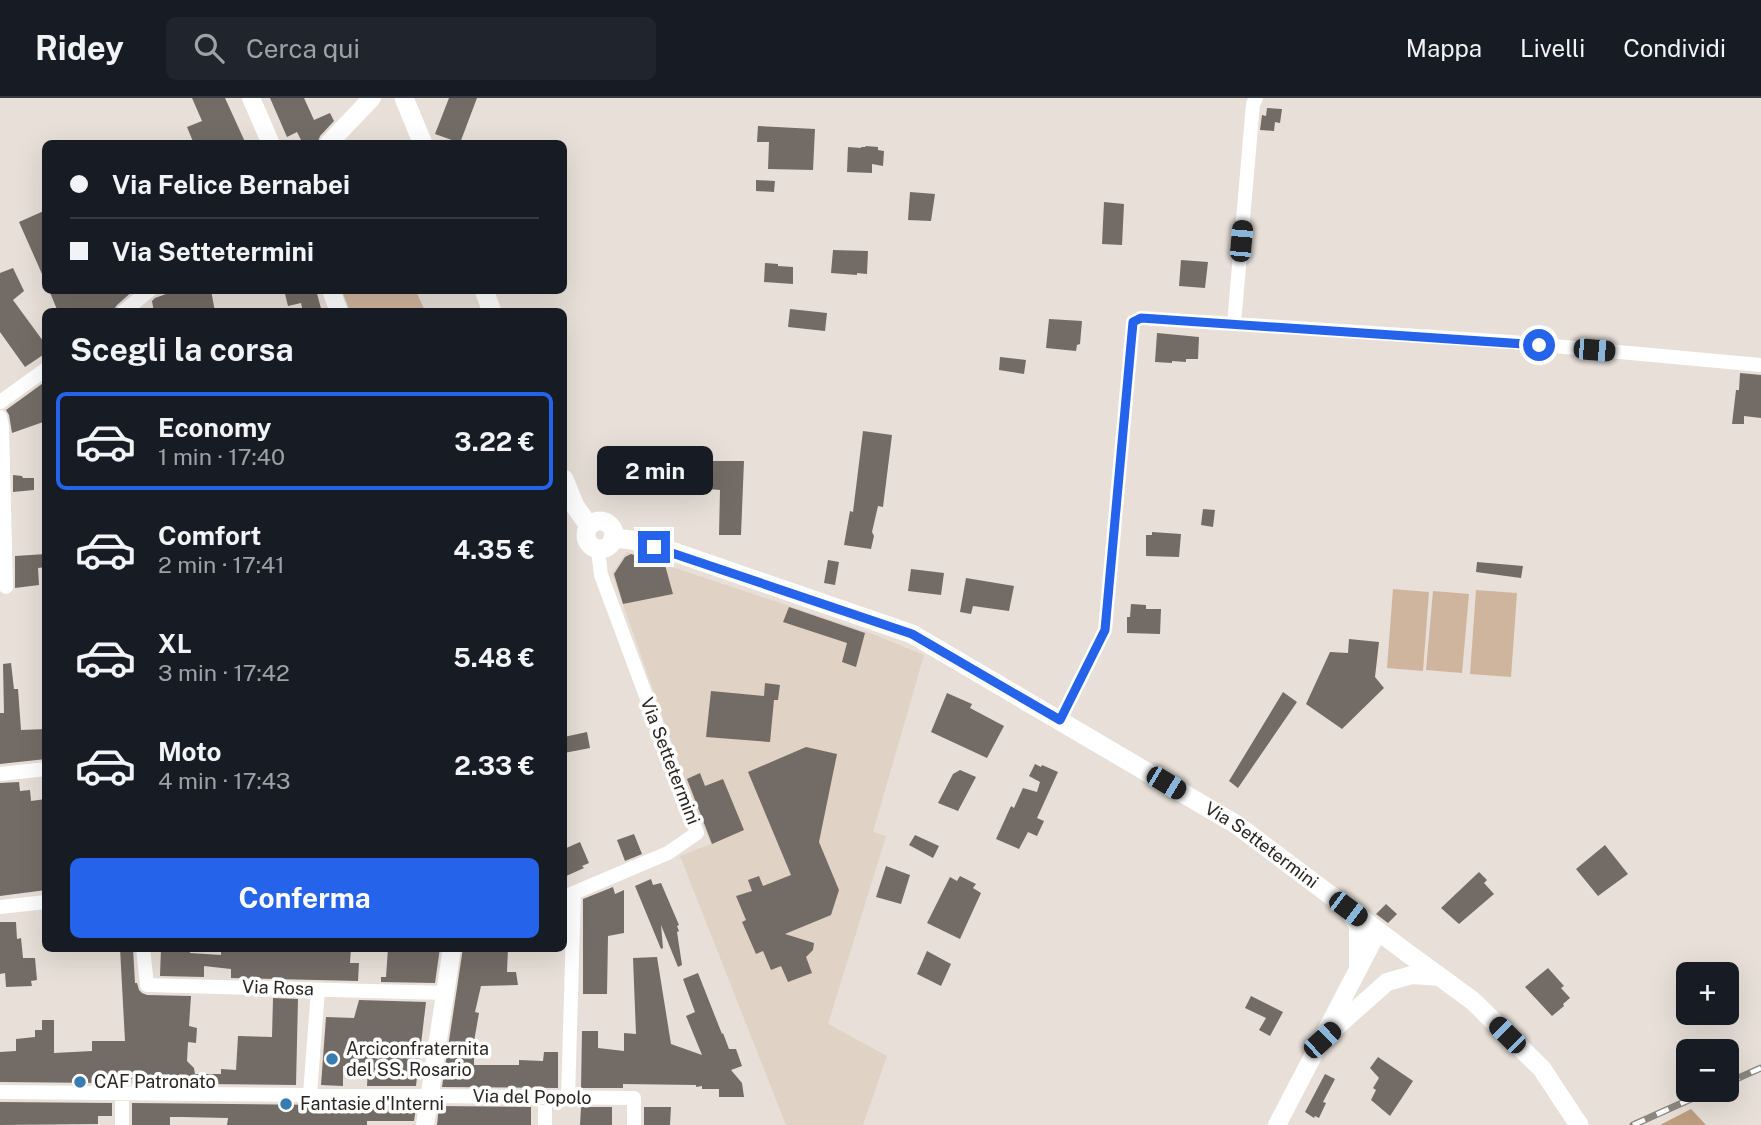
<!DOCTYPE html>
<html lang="it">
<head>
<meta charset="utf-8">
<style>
  body { margin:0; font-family:"Public Sans",sans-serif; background:#20242c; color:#f1f3f6; height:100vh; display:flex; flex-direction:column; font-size:26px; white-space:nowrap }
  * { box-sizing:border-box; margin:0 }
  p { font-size:23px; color:#9ea1a6 }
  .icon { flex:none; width:38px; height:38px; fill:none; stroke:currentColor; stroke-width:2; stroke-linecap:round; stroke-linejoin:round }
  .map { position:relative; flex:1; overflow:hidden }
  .side { position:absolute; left:42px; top:210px; width:525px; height:644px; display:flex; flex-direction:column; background:#171b24; border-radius:10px; box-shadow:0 7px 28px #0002 }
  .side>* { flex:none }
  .guide { position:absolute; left:42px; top:42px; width:525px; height:154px; border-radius:10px; box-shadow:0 7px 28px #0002; display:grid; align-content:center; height:154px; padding:0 28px; background:#171b24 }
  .controls { position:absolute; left:1676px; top:864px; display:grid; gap:14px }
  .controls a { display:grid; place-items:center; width:63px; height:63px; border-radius:10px; background:#171b24; box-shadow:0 7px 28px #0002; font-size:35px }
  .end { position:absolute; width:32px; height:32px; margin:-16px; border:9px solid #2563eb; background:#fff; box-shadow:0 0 0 4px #fff }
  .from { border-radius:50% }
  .bubble { position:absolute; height:49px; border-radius:10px; background:#171b24; box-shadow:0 7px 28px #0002; font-size:23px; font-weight:700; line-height:49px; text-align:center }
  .car { position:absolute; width:21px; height:42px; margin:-21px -10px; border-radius:9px; box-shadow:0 0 5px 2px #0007; background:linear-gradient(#222 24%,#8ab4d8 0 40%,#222 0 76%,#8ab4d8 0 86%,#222 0) }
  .guide b { display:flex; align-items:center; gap:24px; height:66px; font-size:26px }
  .guide b+b { border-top:2px solid #363941 }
  .guide i { width:18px; height:18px; background:#f1f3f6 }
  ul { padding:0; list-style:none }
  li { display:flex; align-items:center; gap:21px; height:98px; margin:0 14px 10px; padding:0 14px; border:4px solid transparent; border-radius:10px }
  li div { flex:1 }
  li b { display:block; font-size:26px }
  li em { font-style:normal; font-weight:700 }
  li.active { border-color:#2563eb }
  li>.icon { width:63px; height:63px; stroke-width:1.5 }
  h2 { padding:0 28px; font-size:32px; line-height:84px }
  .button { display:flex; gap:14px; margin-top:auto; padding:14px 28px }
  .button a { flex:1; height:80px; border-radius:10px; background:#2563eb; color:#fff; font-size:28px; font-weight:700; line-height:80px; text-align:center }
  header { display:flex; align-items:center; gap:42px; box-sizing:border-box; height:98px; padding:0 35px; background:#171b24; border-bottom:2px solid #363941 }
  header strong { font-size:33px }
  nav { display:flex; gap:38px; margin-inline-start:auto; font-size:24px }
  .search { width:490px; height:63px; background:#20242c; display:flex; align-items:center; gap:18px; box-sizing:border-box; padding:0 24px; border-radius:10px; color:#9ea1a6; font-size:26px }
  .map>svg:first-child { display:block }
</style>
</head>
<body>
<header>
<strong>Ridey</strong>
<div class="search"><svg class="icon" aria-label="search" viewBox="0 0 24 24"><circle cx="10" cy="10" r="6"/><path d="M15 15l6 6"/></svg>Cerca qui</div>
<nav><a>Mappa</a><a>Livelli</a><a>Condividi</a></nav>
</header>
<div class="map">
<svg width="1761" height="1027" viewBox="0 0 1761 1027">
  <rect width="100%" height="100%" fill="#e7dfd8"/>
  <!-- built -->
  <path fill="#e0d2c5" d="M627 454 873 536 924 557 873 734 886 738 828 926 887 958 863 1027H786L680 758 711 746 685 682 612 475Z"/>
  <!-- green -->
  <path fill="#cfb59d" d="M342 193H416L425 213H350Z
    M1393 491 1429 494 1423 573 1387 570Z
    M1476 492 1517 495 1511 579 1470 576Z
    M1433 493 1469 496 1462 575 1426 572Z"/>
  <!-- forest -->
  <path fill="#bf9f82" d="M1691 1011 1706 1027H1660Z"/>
  <!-- building -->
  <path fill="#736c66" d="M192 0H225L246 46H194L187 29 202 23Z
    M270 0H304L314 22 330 15 334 23 320 38 317 46H303L297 34 287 39Z
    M449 0H477L460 45 435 36Z
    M1267 10 1282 11 1280 25 1275 24 1274 33 1260 32 1262 17 1266 18Z
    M758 28 815 31 813 72 768 71 769 44H757Z
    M866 48 878 49V52L884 53 883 68 872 66V75L847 74 848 49 861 50V49H865Z
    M756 82 775 83 774 94 756 93Z
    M910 94 935 96 931 123 908 122Z
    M1104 104 1124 106 1122 147 1102 146Z
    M46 112V185L19 124Z
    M833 152 868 153 867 176 857 175V177L831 175Z
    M1181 162 1208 164 1205 190 1179 188Z
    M765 165 778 166V168L793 169V186L764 184Z
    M13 170 24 193 13 202 46 247V255L25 269 0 234V175Z
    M49 192H134L117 207 112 214H58Z
    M177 192H211L215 214H154L152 203 155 200Z
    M284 192H316L322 214H303L301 205 288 208Z
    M790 211 827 215 825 233 788 229Z
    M1049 221 1082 223 1080 246 1077 247 1076 253 1046 250Z
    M1157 235 1199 239 1198 261H1186V264L1172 263V265L1155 264Z
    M1000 259 1026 262 1024 276 999 272Z
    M1740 275 1761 277V320L1744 318V326H1732L1736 292H1739Z
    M46 283V323L12 335 9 317 6 312Z
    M863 333 892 337 883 409 878 408 872 434 874 438 871 451 844 447 850 413 853 414Z
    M708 363H744L741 437H719L720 392 708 391Z
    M13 377 22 378 23 380H34V392L13 394Z
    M1203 411 1215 412 1213 429 1201 427Z
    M1152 434 1181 436 1179 459 1146 458V437H1152Z
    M46 456V469L38 470 39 487 15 490V458Z
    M631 456 665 467 673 496 623 506 614 476 625 459Z
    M828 462 839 464 835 487 824 485Z
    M1477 464 1523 468 1521 480 1476 474Z
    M911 471 944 475 941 497 908 493Z
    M966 480 1014 488 1009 513 973 508 971 516 960 514Z
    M1131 506 1146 507V511H1161L1160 536 1127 535V519H1130Z
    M789 509 865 535 856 569 842 564 847 545 783 524Z
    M1349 541 1379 544 1375 579 1384 590 1342 631 1306 606 1330 554 1348 555Z
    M11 565 14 591H18L21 632 46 631V661L0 666V615H4L3 566Z
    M765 585 780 587 778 602H774L770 644 706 639 711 593 764 598Z
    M1283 594 1297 604 1238 690 1229 683Z
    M947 595 972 606 970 610 1004 628 987 660 931 634Z
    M587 634 590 650 564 655V639Z
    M806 649 837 656 819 744 839 792 831 817 785 836 814 845 813 852 806 859 812 875 788 884 781 868 771 872 763 853 756 856 742 824 746 822 736 798 752 793 748 782 759 778 763 788 791 777 748 674Z
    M1035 666 1041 669 1042 667 1058 674 1037 720 1044 723 1037 738 1028 734 1019 751 996 741 1011 708 1014 710 1023 690 1037 694 1040 684 1029 678Z
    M960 672 976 679 958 713 938 705 953 676Z
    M700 675 705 688 723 681 744 732 712 746 687 681Z
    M19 684 20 693 30 692 31 703 46 701V792L0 798V685Z
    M634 736 642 756 625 763 617 742Z
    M915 737 939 748 933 760 909 747Z
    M580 744 589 765 582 768 584 770 564 779V751Z
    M1605 747 1628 776 1598 798 1576 771Z
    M886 768 910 777 901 806 876 799Z
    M1479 774 1487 782 1484 785 1494 796 1459 826 1441 810Z
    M960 778 976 786 973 790 981 795 960 841 927 825 950 779 957 783Z
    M651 781 653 787 661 785 679 827 677 828 679 833 677 834 682 867 678 869 661 827 663 850 661 851 635 788Z
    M613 789 615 796 624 792V835L608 838 607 896H583V801Z
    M1386 806 1397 816 1388 825 1376 816Z
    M0 824H16L17 841 21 840 23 860H35L37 882 31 883 32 888 6 889 5 875 0 876Z
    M120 850H133L135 885H137L139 892 142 895 147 897 191 898 189 928 197 930 196 945 188 944 187 963 194 970 195 976H221V971L236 972 238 938 272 939 273 900 298 901 296 987 0 984V954L16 953V941L35 939V932H42V922H54V955L92 953V943H125Z
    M161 850H190V855L221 857V850H258L272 854V850H351L350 865H359L358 883 231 880V871L204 868V879L160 878Z
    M388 850H440L435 885 381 884V879H386Z
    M463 850H508L507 874H516L518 887 481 888 475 914 479 915 472 955H474V967H519V962L543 963 544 954H558V990L442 989Z
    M927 853 951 866 941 888 917 876Z
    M657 859 671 946 702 957 686 918 695 914 683 881 698 875 722 936 723 935 729 951H736L742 968 731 972 742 985 744 999H719V991H702V988L696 989V987L623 986V990H581L582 933H598V950L624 953V935L636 936 633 860Z
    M1548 870 1564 888 1561 890 1570 900 1563 906 1564 908 1552 918 1525 889Z
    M1251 898 1283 914 1270 938 1259 932 1266 920 1245 910Z
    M359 902 426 904 416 988H367L368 970 343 968V988L321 987 326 919 354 920Z
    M1378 959 1413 983 1390 1018 1371 1002 1376 992 1373 990 1379 980 1370 970Z
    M1325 976 1335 981 1323 1004 1326 1005 1319 1020 1315 1018 1314 1020 1305 1014Z
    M0 1004 112 1005V1018H98V1026L0 1027Z
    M132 1005 414 1008 413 1010H416L414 1023H367V1027H227L228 1020 182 1019H170V1027H132Z
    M439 1008 531 1009V1027H437Z
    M581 1009H612V1027H580Z
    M644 1009H671L670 1027H644Z"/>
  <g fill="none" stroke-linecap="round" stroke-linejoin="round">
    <!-- minor -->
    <path stroke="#fff" stroke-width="14" d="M123 214 150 192
      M1234 226 1511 244 1761 267
      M0 304 46 271
      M0 319 2 329 6 489
      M1060 622 1105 532 1133 224 1141 220 1234 226 1253 6 1256 0
      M0 676 46 671
      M564 799 668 755 697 735 601 477 598 451
      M0 809 46 804
      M143 850 147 887 445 895
      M0 994 634 1000V1027
      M122 995V1027
      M310 996 318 892
      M568 999 574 795
      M545 1027V999"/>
    <!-- tertiary -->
    <path stroke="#fff" stroke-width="18" d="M251 0 271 46
      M328 46 372 0
      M331 192 339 214
      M1348 811 1358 829V869
      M1333 932 1387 884 1412 877 1441 879
      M425 1027 452 850
      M1277 1027 1378 833"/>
    <!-- secondary -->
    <g stroke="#fff" stroke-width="19">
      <path d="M404 0 423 46"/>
      <path d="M484 192 492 214"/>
      <path d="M564 381 575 408 589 428"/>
      <circle cx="600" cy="437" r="14"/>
      <path id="s1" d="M613 440 632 442 677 455 912 536 1237 727 1406 854 1473 903 1542 971 1579 1027"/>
    </g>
    <defs>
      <path id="rail" d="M1727 985 1761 970
        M1633 1027 1711 992"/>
    </defs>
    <!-- rail casing -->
    <use href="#rail" stroke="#8b8680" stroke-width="7"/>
    <!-- rail -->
    <use href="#rail" stroke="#fff" stroke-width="4.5" stroke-dasharray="13" stroke-linecap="butt"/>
  </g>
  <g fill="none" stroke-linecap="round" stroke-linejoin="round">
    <!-- route -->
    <path stroke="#2563eb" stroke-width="9" d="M654 449 912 536 1060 622 1105 532 1133 224 1141 220 1539 247"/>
  </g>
  <!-- markers -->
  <g fill="#377db2" stroke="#fff" stroke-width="2.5">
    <circle cx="332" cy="961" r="7"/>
    <circle cx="80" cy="984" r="7"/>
    <circle cx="286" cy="1006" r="7"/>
  </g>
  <g text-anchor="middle" stroke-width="7" stroke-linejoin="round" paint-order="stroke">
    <!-- street labels -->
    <g font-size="18" fill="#282522" stroke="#fff">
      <text transform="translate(670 663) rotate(69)" y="6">Via Settetermini</text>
      <text dy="6" stroke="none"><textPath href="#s1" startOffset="723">Via Settetermini</textPath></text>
      <text transform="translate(278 890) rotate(2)" y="6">Via Rosa</text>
      <text transform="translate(532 999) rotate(1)" y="6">Via del Popolo</text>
    </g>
    <!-- poi labels -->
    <g font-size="18" fill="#282522" stroke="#fff" text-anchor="start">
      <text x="346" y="957">Arciconfraternita<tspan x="346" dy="21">del SS. Rosario</tspan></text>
      <text x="94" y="990">CAF Patronato</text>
      <text x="300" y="1012">Fantasie d'Interni</text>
    </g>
  </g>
</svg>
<div class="controls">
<a>+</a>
<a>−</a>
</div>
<i class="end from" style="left:1539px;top:247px"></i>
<i class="end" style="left:654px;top:449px"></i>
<div class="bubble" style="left:597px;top:348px;width:116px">2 min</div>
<i class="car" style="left:1241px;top:143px;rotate:5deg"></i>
<i class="car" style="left:1594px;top:252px;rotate:95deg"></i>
<i class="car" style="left:1166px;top:685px;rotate:121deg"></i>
<i class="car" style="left:1348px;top:811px;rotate:127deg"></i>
<i class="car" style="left:1507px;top:937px;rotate:315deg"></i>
<i class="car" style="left:1322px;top:942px;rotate:47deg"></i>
<div class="guide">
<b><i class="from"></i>Via Felice Bernabei</b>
<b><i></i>Via Settetermini</b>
</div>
<section class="side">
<h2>Scegli la corsa</h2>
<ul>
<li class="active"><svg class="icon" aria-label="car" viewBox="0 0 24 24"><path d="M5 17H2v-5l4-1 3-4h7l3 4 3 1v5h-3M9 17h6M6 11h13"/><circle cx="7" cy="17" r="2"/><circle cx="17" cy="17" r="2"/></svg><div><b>Economy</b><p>1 min · 17:40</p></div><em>3.22 €</em></li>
<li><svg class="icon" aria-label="car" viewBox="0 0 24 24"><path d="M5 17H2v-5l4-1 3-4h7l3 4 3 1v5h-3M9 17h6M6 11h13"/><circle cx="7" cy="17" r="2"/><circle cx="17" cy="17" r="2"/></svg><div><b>Comfort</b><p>2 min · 17:41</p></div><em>4.35 €</em></li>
<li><svg class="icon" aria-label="car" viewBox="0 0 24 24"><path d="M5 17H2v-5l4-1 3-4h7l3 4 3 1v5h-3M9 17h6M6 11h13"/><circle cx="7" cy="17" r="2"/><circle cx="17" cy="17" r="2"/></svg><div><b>XL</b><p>3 min · 17:42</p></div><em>5.48 €</em></li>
<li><svg class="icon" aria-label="car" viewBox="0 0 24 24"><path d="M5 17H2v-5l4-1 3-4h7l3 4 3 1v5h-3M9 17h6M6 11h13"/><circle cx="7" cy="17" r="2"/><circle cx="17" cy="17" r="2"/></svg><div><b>Moto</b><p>4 min · 17:43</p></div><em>2.33 €</em></li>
</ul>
<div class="button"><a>Conferma</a></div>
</section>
</div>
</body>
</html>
